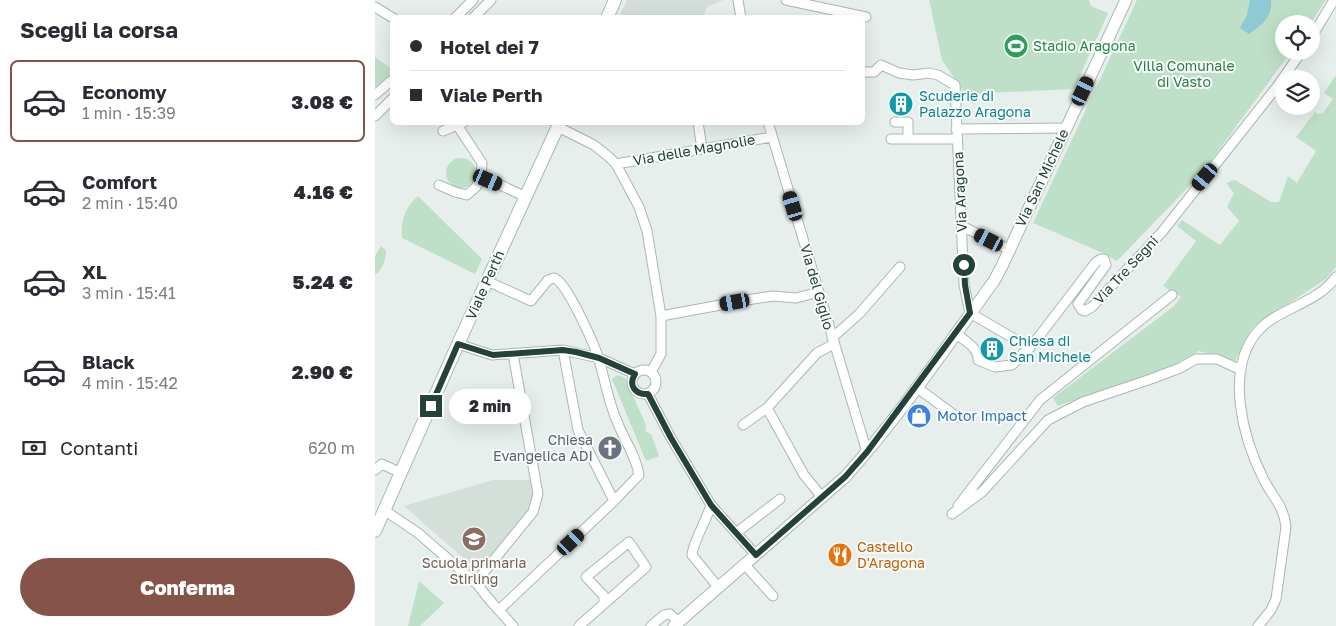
<!DOCTYPE html>
<html lang="it">
<head>
<meta charset="utf-8">
<style>
  body { margin:0; font-family:"Golos Text",sans-serif; background:#f7f7f7; color:#2b2b33; height:100vh; display:flex; flex-direction:column; font-size:19px; white-space:nowrap }
  * { box-sizing:border-box; margin:0 }
  p { font-size:16px; color:#7c7c81 }
  .icon { flex:none; width:28px; height:28px; fill:none; stroke:currentColor; stroke-width:2; stroke-linecap:round; stroke-linejoin:round }
  .map { position:relative; flex:1; overflow:hidden }
  .side { display:flex; flex-direction:column; background:#fff; width:375px }
  .side>* { flex:none }
  .banner { position:absolute; left:15px; top:15px; width:475px; height:110px; border-radius:8px; box-shadow:0 5px 20px #0002; display:grid; align-content:center; height:110px; padding:0 20px; background:#fff }
  .fabs { position:absolute; left:900px; top:15px; display:grid; gap:10px }
  .fabs a { display:grid; place-items:center; width:45px; height:45px; border-radius:50%; background:#fff; box-shadow:0 5px 20px #0002; font-size:25px }
  .end { position:absolute; width:22px; height:22px; margin:-11px; border:6px solid #24423a; background:#fff; box-shadow:0 0 0 2px #fff }
  .from { border-radius:50% }
  .bubble { position:absolute; height:35px; border-radius:18px; background:#fff; box-shadow:0 5px 20px #0002; font-size:16px; font-weight:800; line-height:35px; text-align:center }
  .car { position:absolute; width:15px; height:30px; margin:-15px -8px; border-radius:6px; box-shadow:0 0 4px 1px #0007; background:linear-gradient(#222 24%,#8ab4d8 0 40%,#222 0 76%,#8ab4d8 0 86%,#222 0) }
  .banner b { display:flex; align-items:center; gap:18px; height:48px; font-size:19px }
  .banner b+b { border-top:1px solid #e1e1e2 }
  .banner i { width:12px; height:12px; background:#2b2b33 }
  ul { padding:0; list-style:none }
  li { display:flex; align-items:center; gap:15px; height:82px; margin:0 10px 8px; padding:0 10px; border:2px solid transparent; border-radius:8px }
  li div { flex:1 }
  li b { display:block; font-size:19px }
  li em { font-style:normal; font-weight:800 }
  li.selected { border-color:#855347 }
  li>.icon { width:45px; height:45px; stroke-width:1.5 }
  h2 { padding:0 20px; font-size:22px; line-height:60px }
  .pay { display:flex; align-items:center; gap:12px; height:55px; padding:0 20px; font-size:19px }
  .pay p { margin-inline-start:auto }
  .cta { display:flex; gap:10px; margin-top:auto; padding:10px 20px }
  .cta a { flex:1; height:58px; border-radius:30px; background:#855347; color:#fff; font-size:20px; font-weight:800; line-height:58px; text-align:center }
  main { display:flex; flex:1; min-height:0 }
  .map>svg:first-child { display:block }
</style>
</head>
<body>
<main>
<section class="side">
<h2>Scegli la corsa</h2>
<ul>
<li class="selected"><svg class="icon" aria-label="car" viewBox="0 0 24 24"><path d="M5 17H2v-5l4-1 3-4h7l3 4 3 1v5h-3M9 17h6M6 11h13"/><circle cx="7" cy="17" r="2"/><circle cx="17" cy="17" r="2"/></svg><div><b>Economy</b><p>1 min · 15:39</p></div><em>3.08 €</em></li>
<li><svg class="icon" aria-label="car" viewBox="0 0 24 24"><path d="M5 17H2v-5l4-1 3-4h7l3 4 3 1v5h-3M9 17h6M6 11h13"/><circle cx="7" cy="17" r="2"/><circle cx="17" cy="17" r="2"/></svg><div><b>Comfort</b><p>2 min · 15:40</p></div><em>4.16 €</em></li>
<li><svg class="icon" aria-label="car" viewBox="0 0 24 24"><path d="M5 17H2v-5l4-1 3-4h7l3 4 3 1v5h-3M9 17h6M6 11h13"/><circle cx="7" cy="17" r="2"/><circle cx="17" cy="17" r="2"/></svg><div><b>XL</b><p>3 min · 15:41</p></div><em>5.24 €</em></li>
<li><svg class="icon" aria-label="car" viewBox="0 0 24 24"><path d="M5 17H2v-5l4-1 3-4h7l3 4 3 1v5h-3M9 17h6M6 11h13"/><circle cx="7" cy="17" r="2"/><circle cx="17" cy="17" r="2"/></svg><div><b>Black</b><p>4 min · 15:42</p></div><em>2.90 €</em></li>
</ul>
<div class="pay"><svg class="icon" aria-label="cash" viewBox="0 0 24 24"><path d="M3 7h18v10H3z"/><circle cx="12" cy="12" r="2"/></svg>Contanti<p>620 m</p></div>
<div class="cta"><a>Conferma</a></div>
</section>
<div class="map">
<svg width="961" height="626" viewBox="0 0 961 626">
  <rect width="100%" height="100%" fill="#e6efeb"/>
  <!-- built -->
  <path fill="#d4dfda" d="M252 0H349L332 7 328 17H244Z
    M118 480H155L159 505 104 572 29 506Z"/>
  <!-- green -->
  <path fill="#bfe0c8" d="M554 0H714L716 6 733 13 699 89 590 94 567 60Z
    M762 0H951L935 24H909V51H916L904 68 827 173 742 261 728 253 658 223Z
    M0 57 18 70 17 74 0 88Z
    M961 75V267L951 279 878 327 860 361 824 351 797 366 683 406 678 398 799 306 806 297 788 286 821 241 802 226 807 220 845 245 864 221 852 207 859 193 851 183 860 180 896 202H904L913 176 922 183 941 151 921 137 940 112 943 114 948 113 958 99 949 93Z
    M71 173a15 15 0 1 1 30 0a15 15 0 1 1-30 0Z
    M43 196 107 259 100 274 27 238C25 222 30 207 43 196Z
    M6 246 11 250C11 259 8 269 0 275V256Z
    M242 375 250 378 271 425 270 431 276 434 284 456 271 461 237 379Z
    M44 581 69 603 45 626H33Z"/>
  <!-- water -->
  <path fill="#8ec9d4" d="M875 0H896C898 17 886 25 874 34L865 28 872 15Z"/>
  <g fill="none" stroke-linecap="round" stroke-linejoin="round">
    <defs>
      <path id="minor" d="M363 0 366 18
        M411 0 491 17
        M0 7 18 18
        M80 18 98 0
        M98 18 116 0
        M936 38 959 0
        M488 72H499L506 65 524 73 538 75 554 73 563 75 580 85 589 285 595 313 655 348
        M0 95 18 79
        M0 116 18 98
        M323 122 327 149
        M393 122 492 452
        M520 122H533V139
        M82 125 107 163 106 176 151 197
        M183 127 219 145 234 157 241 164 264 207 272 231 286 316V354L276 372
        M581 129 690 128
        M68 131 89 122
        M516 139H582
        M241 164 397 137
        M64 185 80 192 92 195 101 187 106 176
        M587 226 635 250
        M112 281 156 301 173 280 179 278C191 280 220 346 224 360 230 380 233 400 241 419 248 438 261 455 264 475L239 501
        M286 316 378 299 398 296 421 298 444 292
        M580 333C590 341 604 348 603 360L620 367 637 365 662 339 721 262 726 259H729L731 265 703 304 707 310 710 311 717 307 787 232 901 88 927 51
        M457 338 484 314 525 267
        M83 344 117 355 188 350 224 358 260 374
        M257 382a12 12 0 1 1 24 0a12 12 0 1 1-24 0Z
        M541 387 582 417
        M273 394 296 438 336 505C332 519 318 542 317 555L343 587
        M392 408 429 475 447 497
        M368 425 392 408 442 353 459 344
        M0 470 7 464 26 473
        M336 505 381 555
        M583 506 665 400 797 295
        M9 510 43 533 102 584
        M577 514 607 492 673 420 708 402 776 379 805 368 821 359H842L866 370
        M361 533 405 499
        M370 565 398 596
        M124 610 239 501 203 430 188 350
        M138 626 113 598 102 584 105 577 158 512 163 494 138 354
        M204 626 271 567 254 542 211 577 229 596V603
        M276 626 289 615 295 614 304 622
        M883 626 896 610 901 599 911 527C909 506 898 498 889 480 868 439 849 370 883 331 903 308 942 304 961 277"/>
      <path id="tertiary" d="M299 626 470 477C525 416 571 347 619 281L627 266 751 0"/>
      <path id="secondary" d="M232 18 240 0
        M0 531 83 344 185 122"/>
    </defs>
    <!-- minor casing -->
    <use href="#minor" stroke="#a8b8b2" stroke-width="11"/>
    <!-- tertiary casing -->
    <use href="#tertiary" stroke="#a8b8b2" stroke-width="13"/>
    <!-- secondary casing -->
    <use href="#secondary" stroke="#a4bbb3" stroke-width="14"/>
    <!-- minor -->
    <use href="#minor" stroke="#fff" stroke-width="9"/>
    <!-- tertiary -->
    <use href="#tertiary" stroke="#fff" stroke-width="11"/>
    <!-- secondary -->
    <use href="#secondary" stroke="#fff" stroke-width="12"/>
  </g>
  <g fill="none" stroke-linecap="round" stroke-linejoin="round">
    <!-- route -->
    <path stroke="#24423a" stroke-width="6" d="M56 406 83 344 118 355 188 350 201 352 224 358 260 374C253 385 260 395 273 394L296 438 336 505 381 555 470 477 492 452 595 313 590 285 589 265"/>
  </g>
  <!-- icons -->
  <defs>
    <symbol id="stadium-disc" viewBox="-11 -11 22 22"><circle r="9.5" fill="#2e9e5b" stroke="#f7fbf9"/><path d="M0-5a6.5 5 0 1 0 0 10a6.5 5 0 1 0 0-10ZM-3.5-1.8h7v3.6h-7Z" fill="#fff"/></symbol>
    <symbol id="building-disc" viewBox="-11 -11 22 22"><circle r="9.5" fill="#0f9aa8" stroke="#f7fbf9"/><path d="M-4-6H4V6H1V3H-1V6H-4ZM-2.5-4.3h1.7v1.8h-1.7ZM.8-4.3h1.7v1.8H.8ZM-2.5-1h1.7V.8h-1.7ZM.8-1h1.7V.8H.8Z" fill="#fff"/></symbol>
    <symbol id="shop-disc" viewBox="-11 -11 22 22"><circle r="9.5" fill="#3f7fe0" stroke="#f7fbf9"/><path d="M-5-2.5h2.3a2.7 3.5 0 0 1 5.4 0H5L5.5 6h-11ZM-1.5-2.5h3a1.5 2.3 0 0 0-3 0Z" fill="#fff"/></symbol>
    <symbol id="church-disc" viewBox="-11 -11 22 22"><circle r="9.5" fill="#6b7280" stroke="#f7fbf9"/><path d="M-1.2-6h2.4v3.5h3.3v2.4h-3.3V6h-2.4V-.1h-3.3v-2.4h3.3Z" fill="#fff"/></symbol>
    <symbol id="school-disc" viewBox="-11 -11 22 22"><circle r="9.5" fill="#8d6e63" stroke="#f7fbf9"/><path d="M0-5L7-2L0 1L-7-2ZM-4 1L0 2.5L4 1V4Q0 6-4 4Z" fill="#fff"/></symbol>
    <symbol id="restaurant-disc" viewBox="-11 -11 22 22"><circle r="9.5" fill="#e8710a" stroke="#f7fbf9"/><path d="M-5-6h1v4h1v-4h1v4h1v-4h1v5L-1.5 .5V6h-2V.5L-5-1ZM5-6V6H3V1.5H1.5Q1.5-4 5-6Z" fill="#fff"/></symbol>
  </defs>
  <g fill-rule="evenodd">
    <use href="#stadium-disc" x="627" y="32" width="28" height="28"/>
    <use href="#building-disc" x="512" y="90" width="28" height="28"/>
    <use href="#building-disc" x="603" y="335" width="28" height="28"/>
    <use href="#shop-disc" x="530" y="402" width="28" height="28"/>
    <use href="#church-disc" x="221" y="434" width="28" height="28"/>
    <use href="#school-disc" x="85" y="525" width="28" height="28"/>
    <use href="#restaurant-disc" x="451" y="541" width="28" height="28"/>
  </g>
  <g text-anchor="middle" stroke-width="4" stroke-linejoin="round" paint-order="stroke">
    <!-- leisure labels -->
    <g font-size="14" fill="#27864d" stroke="#f7fbf9" text-anchor="start">
      <text x="658" y="51">Stadio Aragona</text>
    </g>
    <!-- park labels -->
    <g font-size="14" fill="#2d7a4b" stroke="#f7fbf9">
      <text x="809" y="71">Villa Comunale<tspan x="809" dy="16">di Vasto</tspan></text>
    </g>
    <!-- culture labels -->
    <g font-size="14" fill="#0d838f" stroke="#f7fbf9" text-anchor="start">
      <text x="544" y="101">Scuderie di<tspan x="544" dy="16">Palazzo Aragona</tspan></text>
      <text x="634" y="346">Chiesa di<tspan x="634" dy="16">San Michele</tspan></text>
    </g>
    <!-- street labels -->
    <g font-size="14" fill="#24423a" stroke="#f7fbf9">
      <text transform="translate(319 150) rotate(-10)" y="5">Via delle Magnolie</text>
      <text transform="translate(667 178) rotate(-65)" y="5">Via San Michele</text>
      <text transform="translate(585 192) rotate(-93)" y="5">Via Aragona</text>
      <text transform="translate(751 270) rotate(-47)" y="5">Via Tre Segni</text>
      <text transform="translate(110 285) rotate(-66)" y="5">Viale Perth</text>
      <text transform="translate(442 287) rotate(74)" y="5">Via del Giglio</text>
    </g>
    <!-- shop labels -->
    <g font-size="14" fill="#366cbe" stroke="#f7fbf9" text-anchor="start">
      <text x="562" y="421">Motor Impact</text>
    </g>
    <!-- worship labels -->
    <g font-size="14" fill="#5b616d" stroke="#f7fbf9" text-anchor="end">
      <text x="218" y="445">Chiesa<tspan x="218" dy="16">Evangelica ADI</tspan></text>
    </g>
    <!-- food labels -->
    <g font-size="14" fill="#c56008" stroke="#f7fbf9" text-anchor="start">
      <text x="482" y="552">Castello<tspan x="482" dy="16">D'Aragona</tspan></text>
    </g>
    <!-- education labels -->
    <g font-size="14" fill="#785e54" stroke="#f7fbf9">
      <text x="99" y="568">Scuola primaria<tspan x="99" dy="16">Stirling</tspan></text>
    </g>
  </g>
</svg>
<div class="fabs">
<a><svg class="icon" aria-label="locate" viewBox="0 0 24 24"><circle cx="12" cy="12" r="6"/><path d="M12 2v4M12 18v4M2 12h4M18 12h4"/></svg></a>
<a><svg class="icon" aria-label="layers" viewBox="0 0 24 24"><path d="M12 4l9 5-9 5-9-5zM3 14l9 5 9-5"/></svg></a>
</div>
<i class="end from" style="left:589px;top:265px"></i>
<i class="end" style="left:56px;top:406px"></i>
<div class="bubble" style="left:74px;top:389px;width:82px">2 min</div>
<i class="car" style="left:708px;top:91px;rotate:25deg"></i>
<i class="car" style="left:830px;top:177px;rotate:220deg"></i>
<i class="car" style="left:113px;top:180px;rotate:113deg"></i>
<i class="car" style="left:418px;top:206px;rotate:343deg"></i>
<i class="car" style="left:614px;top:240px;rotate:297deg"></i>
<i class="car" style="left:360px;top:302px;rotate:260deg"></i>
<i class="car" style="left:196px;top:542px;rotate:47deg"></i>
<div class="banner">
<b><i class="from"></i>Hotel dei 7</b>
<b><i></i>Viale Perth</b>
</div>
</div>
</main>
</body>
</html>
